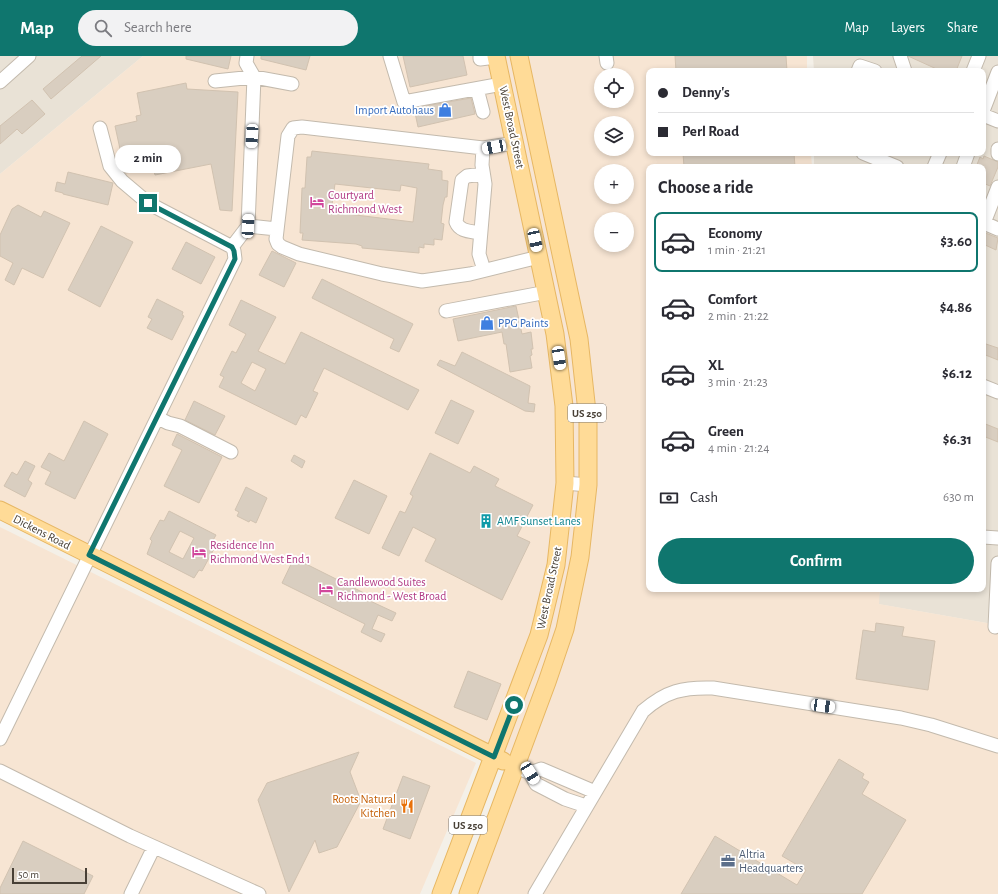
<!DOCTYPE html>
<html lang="en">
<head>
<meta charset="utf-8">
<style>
  body { margin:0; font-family:"Alegreya Sans",sans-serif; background:#f2f2f3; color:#2b2b33; height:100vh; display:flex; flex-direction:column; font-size:15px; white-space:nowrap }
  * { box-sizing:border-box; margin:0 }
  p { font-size:13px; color:#7c7c81 }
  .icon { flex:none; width:22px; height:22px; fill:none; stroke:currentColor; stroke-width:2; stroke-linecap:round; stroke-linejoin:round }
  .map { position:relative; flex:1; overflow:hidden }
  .panel { position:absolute; left:646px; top:108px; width:340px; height:428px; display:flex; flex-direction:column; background:#fff; border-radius:8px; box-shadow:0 2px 6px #0003 }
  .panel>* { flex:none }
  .hud { position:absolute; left:646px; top:12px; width:340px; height:88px; border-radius:8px; box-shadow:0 2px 6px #0003; display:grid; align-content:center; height:88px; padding:0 12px; background:#fff }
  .tools { position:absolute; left:594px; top:12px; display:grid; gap:8px }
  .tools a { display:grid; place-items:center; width:40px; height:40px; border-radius:50%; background:#fff; box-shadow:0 2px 6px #0003; font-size:20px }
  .scale { position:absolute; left:12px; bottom:10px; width:75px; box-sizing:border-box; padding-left:4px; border:2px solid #484036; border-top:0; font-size:11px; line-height:14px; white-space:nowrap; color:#484036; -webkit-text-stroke:3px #fff; paint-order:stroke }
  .end { position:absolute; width:18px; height:18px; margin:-9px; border:5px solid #0f766e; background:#fff; box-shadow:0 0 0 2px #fff }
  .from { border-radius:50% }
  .bubble { position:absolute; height:28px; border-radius:14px; background:#fff; box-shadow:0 2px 6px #0003; font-size:13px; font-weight:700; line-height:28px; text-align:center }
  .car { position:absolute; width:12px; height:24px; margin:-12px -6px; border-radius:5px; box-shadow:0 0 3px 1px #0007; background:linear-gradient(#fff 24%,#345 0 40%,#fff 0 76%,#345 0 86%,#fff 0) }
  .hud b { display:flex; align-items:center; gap:14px; height:38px; font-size:15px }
  .hud b+b { border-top:1px solid #e1e1e2 }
  .hud i { width:10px; height:10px; background:#2b2b33 }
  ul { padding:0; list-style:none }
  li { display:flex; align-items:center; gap:12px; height:60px; margin:0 8px 6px; padding:0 4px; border:2px solid transparent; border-radius:8px }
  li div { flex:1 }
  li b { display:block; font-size:15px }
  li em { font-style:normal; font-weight:700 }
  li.active { border-color:#0f766e }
  li>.icon { width:36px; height:36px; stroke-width:1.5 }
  h2 { padding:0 12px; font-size:18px; line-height:48px }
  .pay { display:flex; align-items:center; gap:10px; height:44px; padding:0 12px; font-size:15px }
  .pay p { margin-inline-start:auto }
  .cta { display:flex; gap:8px; margin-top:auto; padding:8px 12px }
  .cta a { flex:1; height:46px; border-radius:24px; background:#0f766e; color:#fff; font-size:16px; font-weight:700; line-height:46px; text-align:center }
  header { display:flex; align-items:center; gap:24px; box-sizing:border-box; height:56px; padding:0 20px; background:#0f766e; color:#fff }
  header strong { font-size:19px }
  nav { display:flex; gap:22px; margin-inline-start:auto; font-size:14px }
  .search { width:280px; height:36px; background:#f2f2f3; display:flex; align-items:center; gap:10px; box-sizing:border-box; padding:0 14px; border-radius:22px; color:#7c7c81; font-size:15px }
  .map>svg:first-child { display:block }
</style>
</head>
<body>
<header>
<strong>Map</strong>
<div class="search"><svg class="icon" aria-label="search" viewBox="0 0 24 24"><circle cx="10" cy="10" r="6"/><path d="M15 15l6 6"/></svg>Search here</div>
<nav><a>Map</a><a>Layers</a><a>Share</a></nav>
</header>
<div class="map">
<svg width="998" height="838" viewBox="0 0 998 838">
  <rect width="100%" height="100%" fill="#f4f0e8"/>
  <!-- residential -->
  <path fill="#e9e2d6" d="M0 0H143L0 118Z
    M813 0H998V569L878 548 880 533H983V111H814V97H983V15H814Z"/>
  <!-- commercial -->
  <path fill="#f7e5d3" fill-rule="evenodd" d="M143 0H807V15H649V97H811L812 111H649V533H880L879 548 998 569V838H468L517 706 0 453V118ZM601 19H627V45H601ZM601 67H627V93H601ZM601 115H627V141H601ZM601 163H627V189H601Z
    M0 471 476 707 420 838H0Z"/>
  <!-- building -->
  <path fill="#d9cec0" stroke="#d1c2b0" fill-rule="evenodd" d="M82 0H101L51 43 43 33Z
    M186 0H231L228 13 186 3Z
    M261 0H310L306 14 261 3Z
    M403 0H463L467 19 410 31Z
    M675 0H786L787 15H676Z
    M908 0H962L956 15H941Z
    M186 27 187 33 238 36 232 155 220 154 211 108 155 119 153 112 126 117 125 116 115 70 137 65 136 60 141 59 137 37Z
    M471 42 475 58 418 71 414 52Z
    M32 44 45 58 22 78 17 73 0 88V70Z
    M312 95 429 108 428 113 442 115V124L448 125 447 141H445L443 149 441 167 444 168 442 184 434 183V189L424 188V192L419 191V197L362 192V190L356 188 302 184 303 177H300L302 132H305L307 101H311ZM335 128 400 135 401 129 417 132 413 166 331 156Z
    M683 97H794L795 111H684Z
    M984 100 998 106V111L990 130 983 127V111H976L980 101 983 103Z
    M68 116 113 127 108 149 63 138V137L55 135 57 126 65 128Z
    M18 149 41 161 44 155 70 167 43 222 22 212 14 229 5 224 13 207 0 200V179L12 153Z
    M101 170 133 186 100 251 68 234Z
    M983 176 998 182 996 194 983 188Z
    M186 186 215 201 201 228 172 213Z
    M272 195 296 207 284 231 259 219Z
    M322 223 413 268 399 296 390 292 394 283 312 242Z
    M157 243 183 256 182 259 184 260 172 284 147 272 152 263 148 261Z
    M241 244 276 261 258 295 285 308 301 276 419 334 408 354 324 312 313 335 318 337 306 362 301 359 296 369 219 331 224 321 220 319 232 295 236 297 246 278 229 269ZM252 306 266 313 255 335 241 327Z
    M516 250 522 278 531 276 533 293H531L532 299 530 300 532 312 510 316 506 288H504L502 276 458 285 453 263Z
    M983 287 998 292V304L983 298Z
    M462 296 530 330 528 347 535 348 534 356 525 355 437 309 440 304 455 310Z
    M451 344 474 355 458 388 435 377Z
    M194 345 225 360 215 379 185 364Z
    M84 365 108 378 75 443 45 428 51 416 41 411 49 397 64 405Z
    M983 367 998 373V386L983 380Z
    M177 378 222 401 199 447 164 430 182 394 172 389Z
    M430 397 470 417 474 410 499 423 495 430 533 449 517 480 530 486 502 544 425 505 436 483 413 471 399 500 382 492 400 455 405 457 413 440 410 438Z
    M294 399 305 405 302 412 291 405Z
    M25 405 35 410 28 424 32 427 25 441 4 430 12 416 17 419Z
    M354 424 387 440 369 478 335 462Z
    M246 431 267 442 256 467 250 464 249 466 237 460 239 456 235 454Z
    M169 455 216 479 211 488 215 491 202 515 199 514 194 522 147 498 152 485 150 483 160 464 164 465ZM180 475 194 482 183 503 169 496Z
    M294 502 370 540 368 544 396 557 392 565 378 559 372 573 385 578 381 586 361 576 365 568 282 527Z
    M876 567 904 571 902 580 935 585 928 634 856 623 863 574 875 576Z
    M468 615 501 628 487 664 454 651Z
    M359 696 350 716 361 745 337 791 319 797 315 784 289 836 258 744 267 727Z
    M839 703 864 718 862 722 869 726 862 738 906 764 862 838H681L715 780 797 829 806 814 782 800Z
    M403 720 430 730 410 783 383 773Z
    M23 785 93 820 84 838H0V832Z"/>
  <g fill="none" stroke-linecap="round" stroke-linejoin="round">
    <defs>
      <path id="minor" d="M247 0 246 7 254 21 292 28
        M390 0 404 46 502 28
        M480 0V3L496 1
        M606 0 607 7
        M900 0 905 15
        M858 15 860 10 875 15
        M973 15 979 0
        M215 25 254 21 248 170 232 191
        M0 26 29 0
        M477 33 483 56
        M983 55 998 16
        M983 59 998 65
        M515 87 483 92 302 71 293 72 288 80 276 183 278 188 282 191 299 198 382 218 422 225 470 218 539 201
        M483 92 482 109 485 128 479 198 484 214
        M998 93V98
        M863 97 897 111
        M934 111 940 97
        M963 111 968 97
        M998 131 984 167 998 173
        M248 170 277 173
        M480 177C471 175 460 176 456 166L462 124 467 120 483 118
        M446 255 547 236
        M983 330 998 336
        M158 362 168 367 180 370 231 396
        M565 427 588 429
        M983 481 998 482
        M995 571 998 507
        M0 683 235 203 234 195 232 191 148 147 122 125 110 110 100 72
        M514 710 530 717 536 728 565 743 586 750
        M0 715 130 780 259 838
        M530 717 541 713 595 736
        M131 838 154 791
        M535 838 643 655C666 635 683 631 713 632L901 662 931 669 998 690"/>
      <path id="major" d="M0 454 503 705
        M441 838 539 579 556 509 565 427 564 350 555 278 496 0
        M468 838 547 626 565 573 580 501 588 429V365L579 283 519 0"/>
    </defs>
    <!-- minor casing -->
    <use href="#minor" stroke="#c3baad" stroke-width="15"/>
    <!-- major casing -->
    <use href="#major" stroke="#e7b763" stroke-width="19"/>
    <!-- minor -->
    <use href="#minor" stroke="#fff" stroke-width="13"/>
    <!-- major -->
    <use href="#major" stroke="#ffdb97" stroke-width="17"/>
  </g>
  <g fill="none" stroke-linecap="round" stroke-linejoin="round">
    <!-- route -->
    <path stroke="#0f766e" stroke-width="5" d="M148 147 232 191 234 195 235 203 89 499 494 701 514 649"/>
  </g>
  <!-- icons -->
  <defs>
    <symbol id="shop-bare" viewBox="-9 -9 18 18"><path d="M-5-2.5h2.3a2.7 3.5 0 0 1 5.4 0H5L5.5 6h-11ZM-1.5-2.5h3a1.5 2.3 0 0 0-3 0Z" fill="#3f7fe0" stroke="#fff" stroke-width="2.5" paint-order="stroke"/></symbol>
    <symbol id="hotel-bare" viewBox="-9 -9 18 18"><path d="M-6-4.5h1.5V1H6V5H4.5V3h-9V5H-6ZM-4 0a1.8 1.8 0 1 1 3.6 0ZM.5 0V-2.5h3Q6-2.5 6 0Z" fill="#d1479c" stroke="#fff" stroke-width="2.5" paint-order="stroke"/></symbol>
    <symbol id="building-bare" viewBox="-9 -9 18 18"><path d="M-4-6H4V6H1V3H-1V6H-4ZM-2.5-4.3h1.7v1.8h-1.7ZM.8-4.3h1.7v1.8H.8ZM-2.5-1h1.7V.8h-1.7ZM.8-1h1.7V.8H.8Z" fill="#0f9aa8" stroke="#fff" stroke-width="2.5" paint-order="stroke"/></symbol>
    <symbol id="restaurant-bare" viewBox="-9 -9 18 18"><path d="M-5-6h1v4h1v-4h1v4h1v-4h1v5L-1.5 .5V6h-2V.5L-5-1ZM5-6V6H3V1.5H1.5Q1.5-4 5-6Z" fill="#e8710a" stroke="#fff" stroke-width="2.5" paint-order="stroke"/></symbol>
    <symbol id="office-bare" viewBox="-9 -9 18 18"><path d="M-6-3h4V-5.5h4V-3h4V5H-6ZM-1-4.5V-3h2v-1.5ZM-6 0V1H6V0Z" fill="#5c6f8a" stroke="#fff" stroke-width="2.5" paint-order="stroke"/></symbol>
  </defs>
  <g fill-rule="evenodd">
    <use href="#shop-bare" x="435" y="44" width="20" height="20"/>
    <use href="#hotel-bare" x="307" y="136" width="20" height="20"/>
    <use href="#shop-bare" x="477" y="257" width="20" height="20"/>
    <use href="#building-bare" x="476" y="455" width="20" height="20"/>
    <use href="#hotel-bare" x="189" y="486" width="20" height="20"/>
    <use href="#hotel-bare" x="316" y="523" width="20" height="20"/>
    <use href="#restaurant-bare" x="397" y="740" width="20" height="20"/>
    <use href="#office-bare" x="718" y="795" width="20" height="20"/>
  </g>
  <g text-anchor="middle" stroke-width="3.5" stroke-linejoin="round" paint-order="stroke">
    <!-- shield labels -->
    <g fill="#fff" stroke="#7f7972" stroke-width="1">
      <rect x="568" y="348" width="38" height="18" rx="3"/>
      <rect x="449" y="760" width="38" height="18" rx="3"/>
    </g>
    <g font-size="11" font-weight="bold" fill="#484036">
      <text x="587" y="361">US 250</text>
      <text x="468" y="773">US 250</text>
    </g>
    <!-- shop labels -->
    <g font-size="12" fill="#366cbe" stroke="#fff" text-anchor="end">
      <text x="434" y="58">Import Autohaus</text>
      <text x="498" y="271" text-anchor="start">PPG Paints</text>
    </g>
    <!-- street labels -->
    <g font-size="12" fill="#484036" stroke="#fff">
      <text transform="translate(512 71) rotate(78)" y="4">West Broad Street</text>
      <text transform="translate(42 476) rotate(27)" y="4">Dickens Road</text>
      <text transform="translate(549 532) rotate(-78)" y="4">West Broad Street</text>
    </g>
    <!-- hotel labels -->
    <g font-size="12" fill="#b23c85" stroke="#fff" text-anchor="start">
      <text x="328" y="143">Courtyard<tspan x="328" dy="14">Richmond West</tspan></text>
      <text x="210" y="493">Residence Inn<tspan x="210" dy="14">Richmond West End 1</tspan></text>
      <text x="337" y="530">Candlewood Suites<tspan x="337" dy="14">Richmond - West Broad</tspan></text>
    </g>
    <!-- culture labels -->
    <g font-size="12" fill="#0d838f" stroke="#fff" text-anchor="start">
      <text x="497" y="469">AMF Sunset Lanes</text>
    </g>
    <!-- food labels -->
    <g font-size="12" fill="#c56008" stroke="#fff" text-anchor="end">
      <text x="396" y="747">Roots Natural<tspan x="396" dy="14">Kitchen</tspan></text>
    </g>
    <!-- service labels -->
    <g font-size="12" fill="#4e5e75" stroke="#fff" text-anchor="start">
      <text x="739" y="802">Altria<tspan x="739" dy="14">Headquarters</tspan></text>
    </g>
  </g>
</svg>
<div class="tools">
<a><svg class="icon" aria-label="locate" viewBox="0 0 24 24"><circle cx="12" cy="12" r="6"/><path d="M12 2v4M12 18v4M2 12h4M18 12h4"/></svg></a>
<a><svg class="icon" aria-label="layers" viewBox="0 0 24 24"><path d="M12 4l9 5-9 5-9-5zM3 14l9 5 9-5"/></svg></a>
<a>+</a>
<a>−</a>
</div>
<div class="scale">50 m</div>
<i class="end from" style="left:514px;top:649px"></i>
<i class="end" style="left:148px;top:147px"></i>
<div class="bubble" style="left:115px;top:89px;width:66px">2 min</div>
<i class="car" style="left:252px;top:80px;rotate:183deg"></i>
<i class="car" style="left:494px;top:91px;rotate:259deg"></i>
<i class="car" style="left:248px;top:170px;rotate:3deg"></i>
<i class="car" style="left:535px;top:184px;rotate:168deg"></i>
<i class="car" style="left:559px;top:302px;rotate:171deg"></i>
<i class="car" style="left:823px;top:650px;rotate:98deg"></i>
<i class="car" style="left:530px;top:717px;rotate:148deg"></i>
<div class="hud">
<b><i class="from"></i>Denny's</b>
<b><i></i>Perl Road</b>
</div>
<section class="panel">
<h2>Choose a ride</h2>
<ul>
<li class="active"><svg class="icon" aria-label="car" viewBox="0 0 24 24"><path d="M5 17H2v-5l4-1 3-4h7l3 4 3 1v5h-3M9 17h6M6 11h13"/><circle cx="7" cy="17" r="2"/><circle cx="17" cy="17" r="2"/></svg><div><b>Economy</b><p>1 min · 21:21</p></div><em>$3.60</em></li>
<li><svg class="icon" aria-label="car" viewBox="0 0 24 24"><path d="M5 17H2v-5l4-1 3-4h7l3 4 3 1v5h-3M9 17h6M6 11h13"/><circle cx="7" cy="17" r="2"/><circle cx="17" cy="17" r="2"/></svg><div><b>Comfort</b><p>2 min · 21:22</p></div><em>$4.86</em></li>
<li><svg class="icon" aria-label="car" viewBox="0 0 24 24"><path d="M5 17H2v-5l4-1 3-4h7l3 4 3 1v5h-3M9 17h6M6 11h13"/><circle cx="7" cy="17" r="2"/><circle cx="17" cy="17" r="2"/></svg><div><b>XL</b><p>3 min · 21:23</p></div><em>$6.12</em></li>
<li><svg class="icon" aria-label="car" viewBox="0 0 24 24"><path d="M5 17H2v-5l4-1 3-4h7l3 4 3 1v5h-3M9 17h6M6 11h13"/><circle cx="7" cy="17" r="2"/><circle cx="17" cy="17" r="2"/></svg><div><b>Green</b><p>4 min · 21:24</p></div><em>$6.31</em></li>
</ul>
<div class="pay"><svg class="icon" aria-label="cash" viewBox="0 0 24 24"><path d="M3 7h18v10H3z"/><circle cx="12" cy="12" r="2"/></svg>Cash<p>630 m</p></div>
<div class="cta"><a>Confirm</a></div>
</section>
</div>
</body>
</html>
